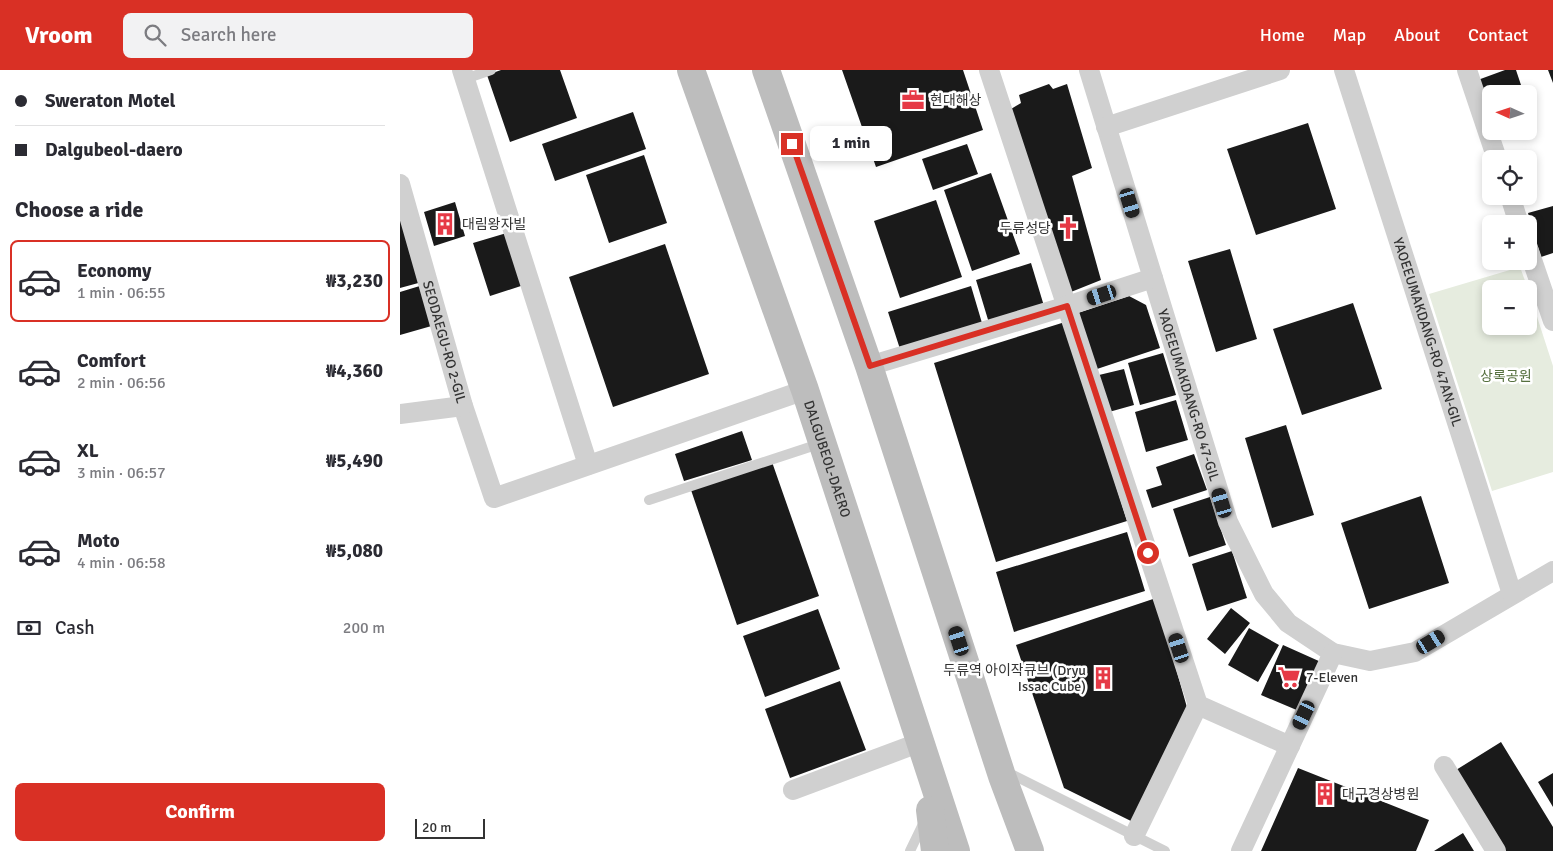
<!DOCTYPE html>
<html lang="en">
<head>
<meta charset="utf-8">
<style>
  body { margin:0; font-family:Signika,"Noto Sans KR",sans-serif; background:#f2f2f3; color:#2b2b33; height:100vh; display:flex; flex-direction:column; font-size:19px; white-space:nowrap }
  * { box-sizing:border-box; margin:0 }
  p { font-size:16px; color:#7c7c81 }
  .icon { flex:none; width:28px; height:28px; fill:none; stroke:currentColor; stroke-width:2; stroke-linecap:round; stroke-linejoin:round }
  .map { position:relative; flex:1; overflow:hidden }
  .panel { display:flex; flex-direction:column; background:#fff; width:400px }
  .panel>* { flex:none }
  .banner { display:grid; align-content:center; height:110px; padding:0 15px; background:#fff }
  .needle { width:32px; rotate:273deg }
  .controls { position:absolute; left:1082px; top:15px; display:grid; gap:10px }
  .controls a { display:grid; place-items:center; width:55px; height:55px; border-radius:8px; background:#fff; box-shadow:0 2px 8px #0003; font-size:25px }
  .scale { position:absolute; left:15px; bottom:12px; width:70px; box-sizing:border-box; padding-left:5px; border:2px solid #333; border-top:0; font-size:14px; line-height:18px; white-space:nowrap; color:#333; -webkit-text-stroke:4px #fff; paint-order:stroke }
  .end { position:absolute; width:22px; height:22px; margin:-11px; border:6px solid #d93025; background:#fff; box-shadow:0 0 0 2px #fff }
  .from { border-radius:50% }
  .bubble { position:absolute; height:35px; border-radius:8px; background:#fff; box-shadow:0 2px 8px #0003; font-size:16px; font-weight:800; line-height:35px; text-align:center }
  .car { position:absolute; width:15px; height:30px; margin:-15px -8px; border-radius:6px; box-shadow:0 0 4px 1px #0007; background:linear-gradient(#222 24%,#8ab4d8 0 40%,#222 0 76%,#8ab4d8 0 86%,#222 0) }
  .banner b { display:flex; align-items:center; gap:18px; height:48px; font-size:19px }
  .banner b+b { border-top:1px solid #e1e1e2 }
  .banner i { width:12px; height:12px; background:#2b2b33 }
  ul { padding:0; list-style:none }
  li { display:flex; align-items:center; gap:15px; height:82px; margin:0 10px 8px; padding:0 5px; border:2px solid transparent; border-radius:8px }
  li div { flex:1 }
  li b { display:block; font-size:19px }
  li em { font-style:normal; font-weight:800 }
  li.on { border-color:#d93025 }
  li>.icon { width:45px; height:45px; stroke-width:1.5 }
  h2 { padding:0 15px; font-size:22px; line-height:60px }
  .pay { display:flex; align-items:center; gap:12px; height:55px; padding:0 15px; font-size:19px }
  .pay p { margin-inline-start:auto }
  .primary-button { display:flex; gap:10px; margin-top:auto; padding:10px 15px }
  .primary-button a { flex:1; height:58px; border-radius:8px; background:#d93025; color:#fff; font-size:20px; font-weight:800; line-height:58px; text-align:center }
  header { display:flex; align-items:center; gap:30px; box-sizing:border-box; height:70px; padding:0 25px; background:#d93025; color:#fff }
  header strong { font-size:24px }
  nav { display:flex; gap:28px; margin-inline-start:auto; font-size:18px }
  .search { width:350px; height:45px; background:#f2f2f3; display:flex; align-items:center; gap:12px; box-sizing:border-box; padding:0 18px; border-radius:8px; color:#7c7c81; font-size:19px }
  main { display:flex; flex:1; min-height:0 }
  .map>svg:first-child { display:block }
</style>
</head>
<body>
<header>
<strong>Vroom</strong>
<div class="search"><svg class="icon" aria-label="search" viewBox="0 0 24 24"><circle cx="10" cy="10" r="6"/><path d="M15 15l6 6"/></svg>Search here</div>
<nav><a>Home</a><a>Map</a><a>About</a><a>Contact</a></nav>
</header>
<main>
<section class="panel">
<div class="banner">
<b><i class="from"></i>Sweraton Motel</b>
<b><i></i>Dalgubeol-daero</b>
</div>
<h2>Choose a ride</h2>
<ul>
<li class="on"><svg class="icon" aria-label="car" viewBox="0 0 24 24"><path d="M5 17H2v-5l4-1 3-4h7l3 4 3 1v5h-3M9 17h6M6 11h13"/><circle cx="7" cy="17" r="2"/><circle cx="17" cy="17" r="2"/></svg><div><b>Economy</b><p>1 min · 06:55</p></div><em>₩3,230</em></li>
<li><svg class="icon" aria-label="car" viewBox="0 0 24 24"><path d="M5 17H2v-5l4-1 3-4h7l3 4 3 1v5h-3M9 17h6M6 11h13"/><circle cx="7" cy="17" r="2"/><circle cx="17" cy="17" r="2"/></svg><div><b>Comfort</b><p>2 min · 06:56</p></div><em>₩4,360</em></li>
<li><svg class="icon" aria-label="car" viewBox="0 0 24 24"><path d="M5 17H2v-5l4-1 3-4h7l3 4 3 1v5h-3M9 17h6M6 11h13"/><circle cx="7" cy="17" r="2"/><circle cx="17" cy="17" r="2"/></svg><div><b>XL</b><p>3 min · 06:57</p></div><em>₩5,490</em></li>
<li><svg class="icon" aria-label="car" viewBox="0 0 24 24"><path d="M5 17H2v-5l4-1 3-4h7l3 4 3 1v5h-3M9 17h6M6 11h13"/><circle cx="7" cy="17" r="2"/><circle cx="17" cy="17" r="2"/></svg><div><b>Moto</b><p>4 min · 06:58</p></div><em>₩5,080</em></li>
</ul>
<div class="pay"><svg class="icon" aria-label="cash" viewBox="0 0 24 24"><path d="M3 7h18v10H3z"/><circle cx="12" cy="12" r="2"/></svg>Cash<p>200 m</p></div>
<div class="primary-button"><a>Confirm</a></div>
</section>
<div class="map">
<svg width="1153" height="781" viewBox="0 0 1153 781">
  <rect width="100%" height="100%" fill="#fff"/>
  <!-- green -->
  <path fill="#e6ecdf" d="M1120 197 1128 219H1091V256H1129V222L1153 296V402L1092 421 1029 224Z"/>
  <!-- building -->
  <path fill="#1a1a1a" d="M101 0H160L177 48 110 72 87 5Z
    M442 0H563L583 60 476 97Z
    M1105 0H1116L1124 24H1091V51L1075 11Z
    M1148 0H1153V13Z
    M649 14 653 19 667 14 692 98 672 106 701 210 671 222 611 39 621 33 619 25Z
    M233 42 246 79 155 111 142 74Z
    M908 53 936 139 856 165 827 79Z
    M567 74 578 104 533 120 522 89Z
    M244 85 267 153 209 173 186 105Z
    M591 103 620 184 572 201 544 120Z
    M536 130 562 207 500 228 474 151Z
    M55 132 65 166 34 176 24 142Z
    M1153 136V183L1141 187 1128 143Z
    M0 146 22 212 0 218Z
    M110 162 127 214 90 226 73 173Z
    M265 174 309 304 213 337 169 207Z
    M830 179 857 269 816 282 788 191Z
    M631 193 644 236 589 253 576 210Z
    M23 215 35 255 0 265V222Z
    M571 216 582 253 500 279 488 242Z
    M729 226 746 235 760 278 697 299 678 243Z
    M953 233 982 319 902 345 873 259Z
    M665 252 727 451 596 492 534 293Z
    M763 283 776 325 740 335 728 293Z
    M724 299 734 335 709 342 699 305Z
    M776 330 788 370 746 382 735 342Z
    M886 355 914 445 872 458 845 368Z
    M342 361 352 390 284 411 275 384Z
    M794 384 807 420 752 438 746 420 762 415 756 397Z
    M372 392 419 526 337 555 291 420Z
    M1021 426 1049 513 969 539 941 453Z
    M810 427 826 475 789 487 773 439Z
    M727 462 745 521 614 562 596 502Z
    M832 481 847 528 807 541 792 494Z
    M756 528 788 641 735 753 664 718 616 575Z
    M831 538 850 553 825 584 807 569Z
    M418 539 440 599 365 627 343 566Z
    M849 558 879 575 858 612 828 595Z
    M883 575 921 592 899 641 861 625Z
    M440 611 466 680 390 708 365 639Z
    M1101 672 1153 757V781H1106L1056 700Z
    M898 698 1029 750 1016 781H861Z
    M1153 703V737L1138 712Z
    M1063 763 1074 781H1034Z"/>
  <g fill="none" stroke-linecap="round" stroke-linejoin="round">
    <!-- lane -->
    <path stroke="#d0d0d0" stroke-width="10" d="M65 9 91 0
      M249 430 422 373
      M607 702 765 781
      M510 781 525 750"/>
    <!-- street -->
    <g stroke="#d0d0d0" stroke-width="20">
      <path d="M62 0 188 395"/>
      <path d="M589 0 798 635 890 676"/>
      <path id="s1" d="M689 0 828 452 864 524 888 553 933 583 970 591 1015 582 1153 501"/>
      <path id="s2" d="M944 0 1112 524"/>
      <path d="M1067 0 1097 89"/>
      <path d="M706 57 880 0"/>
      <path id="s3" d="M0 114 63 336 94 428 405 320"/>
      <path d="M1110 126 1119 154"/>
      <path d="M1129 181 1153 251"/>
      <path d="M469 296 667 236 753 208"/>
      <path d="M0 344 63 336"/>
      <path d="M1044 696 1096 781"/>
      <path d="M393 720 521 672"/>
      <path d="M734 766 798 635"/>
      <path d="M841 781 933 583"/>
    </g>
    <!-- secondary -->
    <g stroke="#bdbdbd" stroke-width="28">
      <path id="s4" d="M291 0 405 320 556 781"/>
      <path d="M366 0 469 296 602 706 630 781"/>
      <path d="M530 740 535 781"/>
    </g>
  </g>
  <g fill="none" stroke-linecap="round" stroke-linejoin="round">
    <!-- route -->
    <path stroke="#d93025" stroke-width="6" d="M392 74 470 296 667 236 748 483"/>
  </g>
  <!-- icons -->
  <defs>
    <symbol id="office-bare" viewBox="-9 -9 18 18"><path d="M-6-3h4V-5.5h4V-3h4V5H-6ZM-1-4.5V-3h2v-1.5ZM-6 0V1H6V0Z" fill="#e63946" stroke="#fff" stroke-width="2.5" paint-order="stroke"/></symbol>
    <symbol id="building-bare" viewBox="-9 -9 18 18"><path d="M-4-6H4V6H1V3H-1V6H-4ZM-2.5-4.3h1.7v1.8h-1.7ZM.8-4.3h1.7v1.8H.8ZM-2.5-1h1.7V.8h-1.7ZM.8-1h1.7V.8H.8Z" fill="#e63946" stroke="#fff" stroke-width="2.5" paint-order="stroke"/></symbol>
    <symbol id="church-bare" viewBox="-9 -9 18 18"><path d="M-1.2-6h2.4v3.5h3.3v2.4h-3.3V6h-2.4V-.1h-3.3v-2.4h3.3Z" fill="#e63946" stroke="#fff" stroke-width="2.5" paint-order="stroke"/></symbol>
    <symbol id="supermarket-bare" viewBox="-9 -9 18 18"><path d="M-6-5.5h2.5l.6 2H6L4.5 2H-2.5L-4.4-4H-6ZM-1.5 3.2a1.3 1.3 0 1 0 .1 0ZM3 3.2a1.3 1.3 0 1 0 .1 0Z" fill="#e63946" stroke="#fff" stroke-width="2.5" paint-order="stroke"/></symbol>
  </defs>
  <g fill-rule="evenodd">
    <use href="#office-bare" x="497" y="14" width="32" height="32"/>
    <use href="#building-bare" x="29" y="138" width="32" height="32"/>
    <use href="#church-bare" x="652" y="142" width="32" height="32"/>
    <use href="#supermarket-bare" x="873" y="591" width="32" height="32"/>
    <use href="#building-bare" x="687" y="592" width="32" height="32"/>
    <use href="#building-bare" x="909" y="708" width="32" height="32"/>
  </g>
  <g text-anchor="middle" stroke-width="5" stroke-linejoin="round" paint-order="stroke">
    <!-- poi labels -->
    <g font-size="14" fill="#333" stroke="#fff" text-anchor="start">
      <text x="530" y="35">현대해상</text>
      <text x="62" y="159">대림왕자빌</text>
      <text x="651" y="163" text-anchor="end">두류성당</text>
      <text x="686" y="605" text-anchor="end">두류역 아이작큐브 (Dryu<tspan x="686" dy="16">Issac Cube)</tspan></text>
      <text x="906" y="612">7-Eleven</text>
      <text x="942" y="729">대구경상병원</text>
    </g>
    <!-- street labels -->
    <g font-size="14" fill="#333" stroke="#fff">
      <text dy="5" stroke="none"><textPath href="#s2" startOffset="275">YAOEEUMAKDANG-RO 47AN-GIL</textPath></text>
      <text dy="5" stroke="none"><textPath href="#s3" startOffset="164">SEODAEGU-RO 2-GIL</textPath></text>
      <text dy="5" stroke="none"><textPath href="#s1" startOffset="340">YAOEEUMAKDANG-RO 47-GIL</textPath></text>
      <text dy="5" stroke="none"><textPath href="#s4" startOffset="412">DALGUBEOL-DAERO</textPath></text>
    </g>
    <!-- park labels -->
    <g font-size="14" fill="#56703f" stroke="#fff">
      <text x="1106" y="311">상록공원</text>
    </g>
  </g>
</svg>
<div class="controls">
<a><svg class="needle" viewBox="-14 -14 28 28"><path d="M0-13l5 13h-10z" fill="#e53935"/><path d="M0 13l5-13h-10z" fill="#7c7c81"/></svg></a>
<a><svg class="icon" aria-label="locate" viewBox="0 0 24 24"><circle cx="12" cy="12" r="6"/><path d="M12 2v4M12 18v4M2 12h4M18 12h4"/></svg></a>
<a>+</a>
<a>−</a>
</div>
<div class="scale">20 m</div>
<i class="end from" style="left:748px;top:483px"></i>
<i class="end" style="left:392px;top:74px"></i>
<div class="bubble" style="left:410px;top:56px;width:82px">1 min</div>
<i class="car" style="left:730px;top:133px;rotate:163deg"></i>
<i class="car" style="left:702px;top:225px;rotate:252deg"></i>
<i class="car" style="left:822px;top:433px;rotate:343deg"></i>
<i class="car" style="left:559px;top:571px;rotate:342deg"></i>
<i class="car" style="left:1031px;top:572px;rotate:59deg"></i>
<i class="car" style="left:779px;top:578px;rotate:342deg"></i>
<i class="car" style="left:904px;top:645px;rotate:205deg"></i>
</div>
</main>
</body>
</html>
